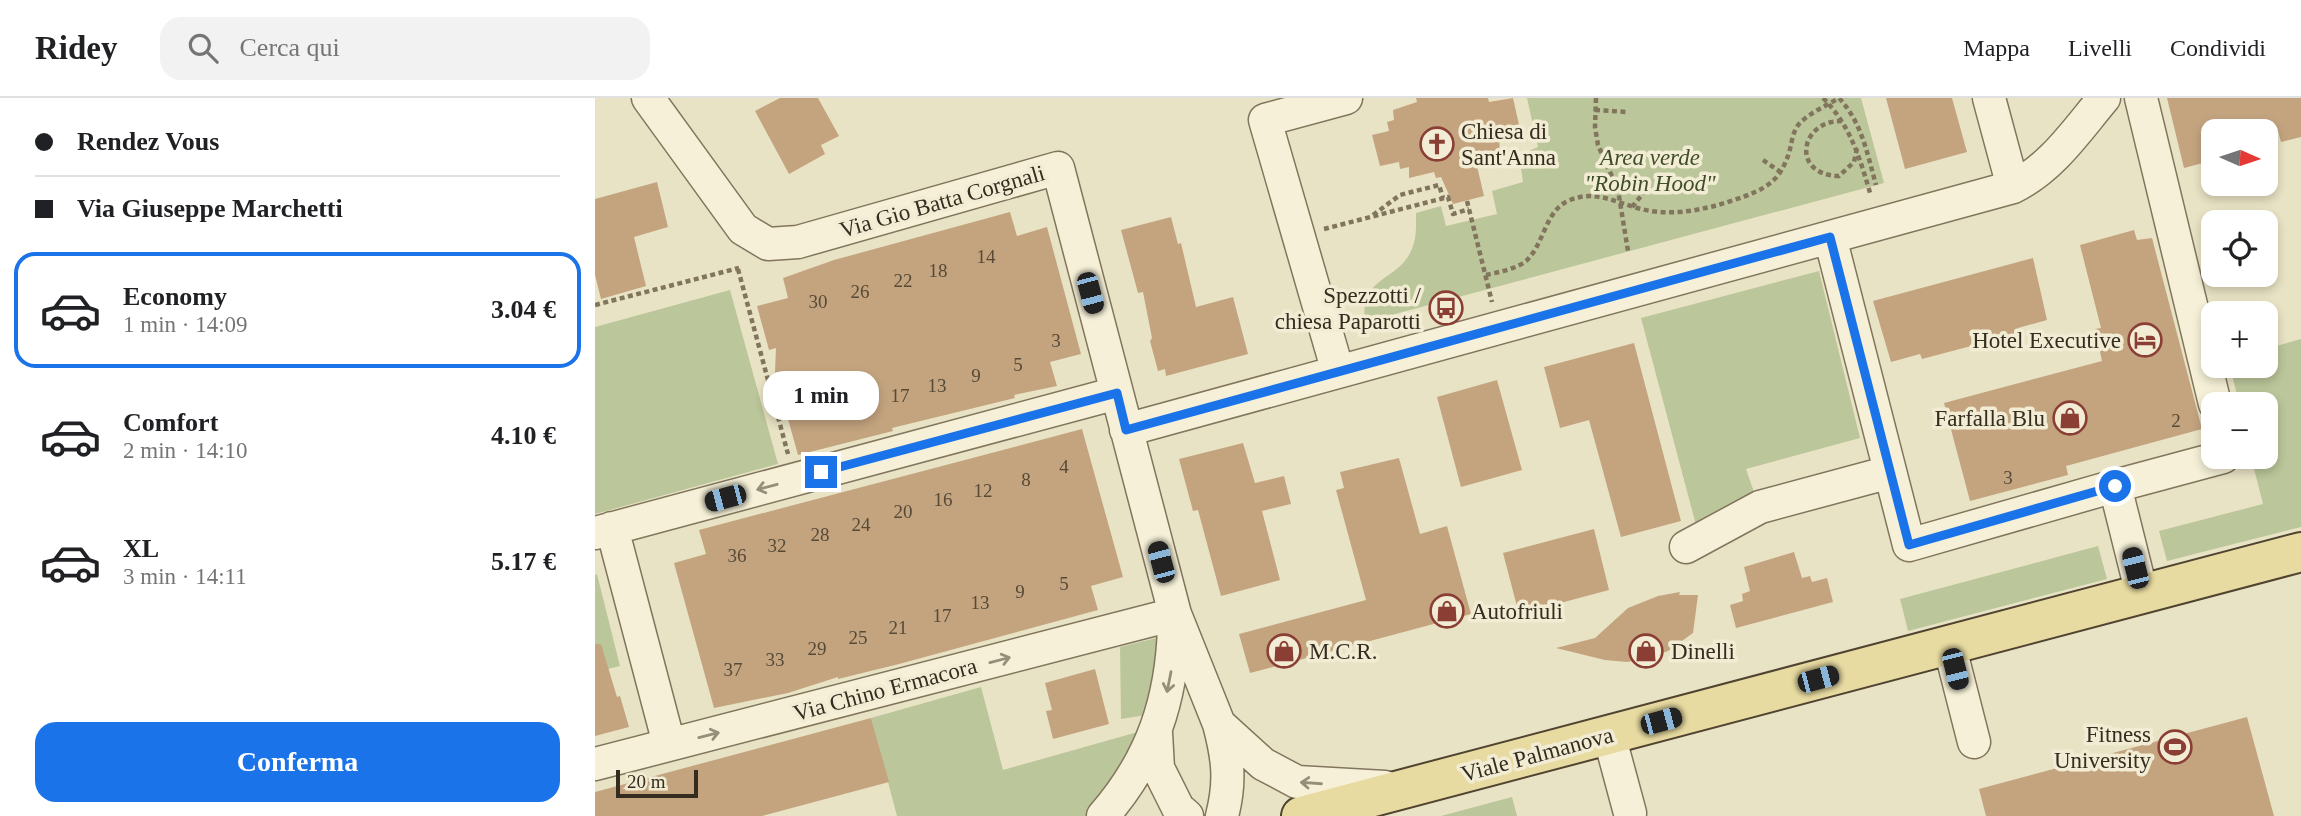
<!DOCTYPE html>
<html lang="it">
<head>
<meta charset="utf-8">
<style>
  body { margin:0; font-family:Georgia,serif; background:#f2f2f2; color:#202124; height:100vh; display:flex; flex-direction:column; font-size:26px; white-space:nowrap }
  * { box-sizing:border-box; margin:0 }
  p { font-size:23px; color:#757577 }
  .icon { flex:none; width:38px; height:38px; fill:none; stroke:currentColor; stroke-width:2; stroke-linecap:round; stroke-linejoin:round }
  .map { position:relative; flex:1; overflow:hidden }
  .details { display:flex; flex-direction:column; background:#fff; width:595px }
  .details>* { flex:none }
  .guide { display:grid; align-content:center; height:154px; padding:0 35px; background:#fff }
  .needle { width:46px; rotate:93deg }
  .tools { position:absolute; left:1606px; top:21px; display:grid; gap:14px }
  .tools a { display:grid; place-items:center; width:77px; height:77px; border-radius:14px; background:#fff; box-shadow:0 4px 10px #0003; font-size:35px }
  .scale { position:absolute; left:21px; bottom:18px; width:82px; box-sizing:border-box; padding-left:7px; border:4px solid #332c1f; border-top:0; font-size:19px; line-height:24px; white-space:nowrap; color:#332c1f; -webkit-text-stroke:5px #f1ecd3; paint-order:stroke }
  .end { position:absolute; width:32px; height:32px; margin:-16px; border:9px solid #1a73e8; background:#fff; box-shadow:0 0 0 4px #fff }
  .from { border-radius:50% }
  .bubble { position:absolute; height:49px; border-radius:21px; background:#fff; box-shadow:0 4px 10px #0003; font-size:23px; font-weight:700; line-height:49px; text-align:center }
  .car { position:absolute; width:21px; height:42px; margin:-21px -10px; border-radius:9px; box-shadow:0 0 5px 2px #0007; background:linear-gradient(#222 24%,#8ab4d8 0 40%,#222 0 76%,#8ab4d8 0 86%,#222 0) }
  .guide b { display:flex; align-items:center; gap:24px; height:66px; font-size:26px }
  .guide b+b { border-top:2px solid #e0e0e0 }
  .guide i { width:18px; height:18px; background:#202124 }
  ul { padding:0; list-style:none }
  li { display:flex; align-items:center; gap:21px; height:116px; margin:0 14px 10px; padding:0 21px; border:4px solid transparent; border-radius:21px }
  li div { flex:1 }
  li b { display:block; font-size:26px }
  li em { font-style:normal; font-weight:700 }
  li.selected { border-color:#1a73e8 }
  li>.icon { width:63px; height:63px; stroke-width:1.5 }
  .action { display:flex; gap:14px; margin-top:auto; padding:14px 35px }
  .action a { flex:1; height:80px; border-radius:21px; background:#1a73e8; color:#fff; font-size:28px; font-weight:700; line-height:80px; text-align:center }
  header { display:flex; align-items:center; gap:42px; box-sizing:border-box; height:98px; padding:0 35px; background:#fff; border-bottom:2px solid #e0e0e0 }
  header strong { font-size:33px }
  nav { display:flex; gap:38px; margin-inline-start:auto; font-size:24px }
  .search { width:490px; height:63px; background:#f2f2f2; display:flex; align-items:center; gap:18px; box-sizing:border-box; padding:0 24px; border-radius:21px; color:#757577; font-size:26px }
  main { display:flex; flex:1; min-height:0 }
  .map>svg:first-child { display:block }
</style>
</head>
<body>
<header>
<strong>Ridey</strong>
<div class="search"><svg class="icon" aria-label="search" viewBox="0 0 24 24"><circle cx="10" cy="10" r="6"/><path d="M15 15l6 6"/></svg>Cerca qui</div>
<nav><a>Mappa</a><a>Livelli</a><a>Condividi</a></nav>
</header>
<main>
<section class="details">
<div class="guide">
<b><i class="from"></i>Rendez Vous</b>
<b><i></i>Via Giuseppe Marchetti</b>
</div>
<ul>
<li class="selected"><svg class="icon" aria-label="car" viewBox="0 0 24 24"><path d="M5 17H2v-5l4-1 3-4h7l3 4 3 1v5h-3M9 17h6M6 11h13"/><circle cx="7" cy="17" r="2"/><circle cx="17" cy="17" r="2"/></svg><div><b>Economy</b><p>1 min · 14:09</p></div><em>3.04 €</em></li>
<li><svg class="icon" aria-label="car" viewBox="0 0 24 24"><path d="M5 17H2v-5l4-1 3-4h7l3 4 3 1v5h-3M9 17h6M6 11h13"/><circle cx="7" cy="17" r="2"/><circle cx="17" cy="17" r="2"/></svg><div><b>Comfort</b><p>2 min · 14:10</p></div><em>4.10 €</em></li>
<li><svg class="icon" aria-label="car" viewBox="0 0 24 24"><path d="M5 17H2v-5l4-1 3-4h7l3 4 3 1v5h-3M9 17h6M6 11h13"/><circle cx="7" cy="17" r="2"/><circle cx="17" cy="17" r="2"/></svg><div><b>XL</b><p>3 min · 14:11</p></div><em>5.17 €</em></li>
</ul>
<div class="action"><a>Conferma</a></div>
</section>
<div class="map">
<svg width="1706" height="718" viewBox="0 0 1706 718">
  <rect width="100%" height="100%" fill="#e9e3c5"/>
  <!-- green -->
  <path fill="#bbc69a" d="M932 0H1266L1289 85 770 224C764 178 802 184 816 153 822 141 821 128 821 115L846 108 851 128 902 116 897 93 928 84 924 57 943 49Z
    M1224 173 1265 340 1151 371 1160 397 1101 427 1046 220Z
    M135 192 183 366 0 416V229Z
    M1706 241V429L1572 463 1564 433 1668 406 1656 359H1671V306H1644L1635 268H1671V251Z
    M1503 448 1512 481 1313 533 1305 501Z
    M2 476 25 568 0 574V477Z
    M569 538 557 616 526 621 525 549Z
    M386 589 408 672 550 632 507 700 492 718H302L276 620Z
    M917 699 922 718H846Z"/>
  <!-- building -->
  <path fill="#c3a47f" d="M185 0H223L244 38 226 47 230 56 194 76 160 13Z
    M821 0H893L894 4 918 0 925 31 905 37 904 56 888 60 889 68H882L889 98 858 106 846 79 841 80 839 74 814 80V69L805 71 804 64 785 68 777 37 794 33 792 24 799 22 798 12 822 4Z
    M1291 0H1357L1372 54 1310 71Z
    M1572 0H1706V39L1686 44 1683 33H1619V62L1589 70Z
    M62 84 73 129 39 139 51 188 6 201 0 177V101Z
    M415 114 422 138 452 129 486 256 455 264 462 288 419 297 420 300 297 330 298 333 203 357 180 274 181 250 174 252 162 208 193 200 188 180 239 162Z
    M576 119 583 146 586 145 601 209 638 199 653 256 571 278 570 271 563 273 555 243 557 240 548 194 543 195 526 132Z
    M1539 132 1542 142 1557 140 1607 331 1471 368 1473 377 1375 403 1349 305 1507 263 1500 231 1506 230 1485 147Z
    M1438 160 1452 222 1423 230 1425 235 1327 261 1325 256 1296 264 1278 203Z
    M1039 245 1086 423 1026 439 994 322 965 330 949 269Z
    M902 282 927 372 866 389 842 299Z
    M487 331 528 479 496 488 503 512 304 566 243 581V579L193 595 119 610 79 465 111 456 104 432Z
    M648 345 660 385 689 378 696 406 667 413 685 482 626 498 603 412 598 413 584 361Z
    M804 360 825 436 852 428 876 516 655 575 644 536 771 502 741 392 749 390 745 374Z
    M999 431 1014 492 924 516 908 455Z
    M1199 454 1207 480 1215 478 1217 484 1232 480 1238 504 1141 530 1135 507 1148 503 1147 496 1155 493 1149 469Z
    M1085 494 1084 497H1103L1098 535 1073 553 1053 560 1032 564 1010 562 961 550 1000 540 1033 510 1063 498Z
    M0 546H6L22 599 25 598 34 629 0 638Z
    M500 571 514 626 458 641 451 613 457 612 450 585Z
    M1652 619 1679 718H1391L1384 691Z
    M276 620 294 684 167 718H0V694Z"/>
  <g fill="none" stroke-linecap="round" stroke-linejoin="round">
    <defs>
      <path id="minor" d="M53 0 148 131 173 146 203 144 463 70 580 516 624 626 668 666 702 684 790 689
        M1394 0 1418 89
        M1546 0 1620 306
        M1235 139 1314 447 1520 388 1547 496
        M743 274 670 22 751 0
        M531 332 1418 89C1457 70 1482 32 1509 0
        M1520 388 1628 359
        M17 430 74 646
        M0 435 522 295
        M1091 449 1165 409 1295 374
        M1354 546 1379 644
        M624 626C633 660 636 683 627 718
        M561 635 563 670 583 710 592 718
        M1014 637 1035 715
        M0 666 580 516
        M508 718C557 662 577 602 579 528"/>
      <path id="major" d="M706 718 1706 454"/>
    </defs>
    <!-- minor casing -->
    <use href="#minor" stroke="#82755d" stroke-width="35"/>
    <!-- major casing -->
    <use href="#major" stroke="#504331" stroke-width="42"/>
    <!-- path -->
    <path stroke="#82755d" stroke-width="4.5" stroke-dasharray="5 3.5" stroke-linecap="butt" d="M1001 0 1000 29 1003 47 1023 92 1033 153
      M1228 0C1256 28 1265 61 1276 98
      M1244 0C1267 25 1272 55 1281 87
      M1000 12 1032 14
      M1247 23C1205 22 1195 77 1244 78L1259 64 1262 50
      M1168 62 1187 75
      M872 103 897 204
      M1037 109 1051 92
      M778 117 805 97 844 87 848 100
      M729 131 853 99 858 116 874 111
      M143 171 193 356
      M891 177C904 174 921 171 931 163 949 147 950 113 973 103 1003 89 1027 109 1056 113 1085 117 1112 111 1139 102 1171 91 1186 84 1195 51 1197 43 1198 33 1204 26 1214 15 1231 8 1244 0
      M0 207 144 170"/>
    <!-- minor -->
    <use href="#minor" stroke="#f5f0d7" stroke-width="32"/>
    <!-- major -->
    <use href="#major" stroke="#e8dba1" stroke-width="38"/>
  </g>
  <!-- one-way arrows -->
  <defs><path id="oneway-shaft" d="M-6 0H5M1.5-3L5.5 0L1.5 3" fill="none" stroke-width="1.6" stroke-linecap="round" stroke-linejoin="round" transform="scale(1.75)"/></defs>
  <g stroke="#948e7b">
    <use href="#oneway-shaft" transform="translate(172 389) rotate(165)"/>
    <use href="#oneway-shaft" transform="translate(405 562) rotate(-15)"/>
    <use href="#oneway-shaft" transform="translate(574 584) rotate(101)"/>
    <use href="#oneway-shaft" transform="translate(114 637) rotate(-14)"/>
    <use href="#oneway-shaft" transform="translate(716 685) rotate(-176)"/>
  </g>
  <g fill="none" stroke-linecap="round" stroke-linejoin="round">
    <!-- route -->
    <path stroke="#1a73e8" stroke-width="9" d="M226 374 522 295 531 332 1235 139 1314 447 1520 388"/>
  </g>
  <!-- icons -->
  <defs>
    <symbol id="church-ring" viewBox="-11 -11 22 22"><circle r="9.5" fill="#f1ecd3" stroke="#8a3e34" stroke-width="1.5"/><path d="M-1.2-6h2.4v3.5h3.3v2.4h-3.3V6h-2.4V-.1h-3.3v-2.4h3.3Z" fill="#8a3e34"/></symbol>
    <symbol id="bus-ring" viewBox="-11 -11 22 22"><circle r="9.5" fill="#f1ecd3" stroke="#8a3e34" stroke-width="1.5"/><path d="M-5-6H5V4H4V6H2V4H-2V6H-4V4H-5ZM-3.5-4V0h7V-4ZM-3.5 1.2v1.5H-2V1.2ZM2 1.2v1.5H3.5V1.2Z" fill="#8a3e34"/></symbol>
    <symbol id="hotel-ring" viewBox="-11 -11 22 22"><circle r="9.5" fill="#f1ecd3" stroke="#8a3e34" stroke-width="1.5"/><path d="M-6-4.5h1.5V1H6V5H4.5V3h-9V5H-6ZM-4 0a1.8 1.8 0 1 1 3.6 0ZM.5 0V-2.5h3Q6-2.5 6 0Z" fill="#8a3e34"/></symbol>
    <symbol id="shop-ring" viewBox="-11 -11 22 22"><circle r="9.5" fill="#f1ecd3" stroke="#8a3e34" stroke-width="1.5"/><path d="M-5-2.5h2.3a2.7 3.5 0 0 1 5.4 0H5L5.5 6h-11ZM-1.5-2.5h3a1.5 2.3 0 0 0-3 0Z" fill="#8a3e34"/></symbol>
    <symbol id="stadium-ring" viewBox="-11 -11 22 22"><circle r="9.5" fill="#f1ecd3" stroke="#8a3e34" stroke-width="1.5"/><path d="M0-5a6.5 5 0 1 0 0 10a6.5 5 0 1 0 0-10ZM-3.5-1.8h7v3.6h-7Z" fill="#8a3e34"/></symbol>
  </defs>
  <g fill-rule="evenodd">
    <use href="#church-ring" x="823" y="27" width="38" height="38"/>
    <use href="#bus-ring" x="832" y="191" width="38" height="38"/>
    <use href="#hotel-ring" x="1531" y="223" width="38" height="38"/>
    <use href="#shop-ring" x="1456" y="301" width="38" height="38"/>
    <use href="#shop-ring" x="833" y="494" width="38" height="38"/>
    <use href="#shop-ring" x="670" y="534" width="38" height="38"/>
    <use href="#shop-ring" x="1032" y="534" width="38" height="38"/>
    <use href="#stadium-ring" x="1561" y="630" width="38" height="38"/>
  </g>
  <g text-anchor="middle" stroke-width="7" stroke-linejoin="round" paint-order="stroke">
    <!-- number labels -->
    <g font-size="19" fill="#574a37">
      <text x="391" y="165">14</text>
      <text x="343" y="179">18</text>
      <text x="308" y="189">22</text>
      <text x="265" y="200">26</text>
      <text x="223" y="210">30</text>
      <text x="461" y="249">3</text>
      <text x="423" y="273">5</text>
      <text x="381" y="284">9</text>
      <text x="342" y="294">13</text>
      <text x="305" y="304">17</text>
      <text x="1581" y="329">2</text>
      <text x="469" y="375">4</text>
      <text x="1413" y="386">3</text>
      <text x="431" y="388">8</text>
      <text x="388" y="399">12</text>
      <text x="348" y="408">16</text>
      <text x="308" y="420">20</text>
      <text x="266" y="433">24</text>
      <text x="225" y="443">28</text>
      <text x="182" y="454">32</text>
      <text x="142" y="464">36</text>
      <text x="469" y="492">5</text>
      <text x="425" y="500">9</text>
      <text x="385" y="511">13</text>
      <text x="347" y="524">17</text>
      <text x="303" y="536">21</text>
      <text x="263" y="546">25</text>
      <text x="222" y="557">29</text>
      <text x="180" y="568">33</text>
      <text x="138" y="578">37</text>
    </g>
    <!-- poi labels -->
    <g font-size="23" fill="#332c1f" stroke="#f1ecd3" text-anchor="start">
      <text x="866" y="41">Chiesa di<tspan x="866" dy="26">Sant'Anna</tspan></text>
      <text x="826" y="205" text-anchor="end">Spezzotti /<tspan x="826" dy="26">chiesa Paparotti</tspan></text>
      <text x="1526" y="250" text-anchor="end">Hotel Executive</text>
      <text x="1450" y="328" text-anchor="end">Farfalla Blu</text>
      <text x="876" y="521">Autofriuli</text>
      <text x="714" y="561">M.C.R.</text>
      <text x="1076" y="561">Dinelli</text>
      <text x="1556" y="644" text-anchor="end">Fitness<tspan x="1556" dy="26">University</tspan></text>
    </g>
    <!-- park labels -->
    <g font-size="23" font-style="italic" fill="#3f4e28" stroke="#f1ecd3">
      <text x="1055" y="67">Area verde<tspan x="1055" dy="26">"Robin Hood"</tspan></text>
    </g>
    <!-- street labels -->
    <g font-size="23" fill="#332c1f" stroke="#f1ecd3">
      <text transform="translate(347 103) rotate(-16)" y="8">Via Gio Batta Corgnali</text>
      <text transform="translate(290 591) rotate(-15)" y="8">Via Chino Ermacora</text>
      <text transform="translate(942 656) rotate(-15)" y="8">Viale Palmanova</text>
    </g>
  </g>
</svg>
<div class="tools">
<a><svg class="needle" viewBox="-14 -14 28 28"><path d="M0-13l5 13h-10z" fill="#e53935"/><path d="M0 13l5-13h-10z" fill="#757577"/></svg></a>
<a><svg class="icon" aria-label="locate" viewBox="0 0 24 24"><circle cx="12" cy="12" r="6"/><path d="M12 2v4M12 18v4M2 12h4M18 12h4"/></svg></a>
<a>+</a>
<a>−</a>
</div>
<div class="scale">20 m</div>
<i class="end from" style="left:1520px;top:388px"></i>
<i class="end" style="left:226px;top:374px"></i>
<div class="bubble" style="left:168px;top:273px;width:116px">1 min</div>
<i class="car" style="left:495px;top:195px;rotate:165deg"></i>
<i class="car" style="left:130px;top:400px;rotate:255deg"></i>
<i class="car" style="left:566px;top:464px;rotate:345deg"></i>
<i class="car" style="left:1540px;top:470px;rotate:346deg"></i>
<i class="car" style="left:1360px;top:571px;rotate:166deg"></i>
<i class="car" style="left:1223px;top:581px;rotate:75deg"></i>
<i class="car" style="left:1066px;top:623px;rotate:75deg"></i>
</div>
</main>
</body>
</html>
